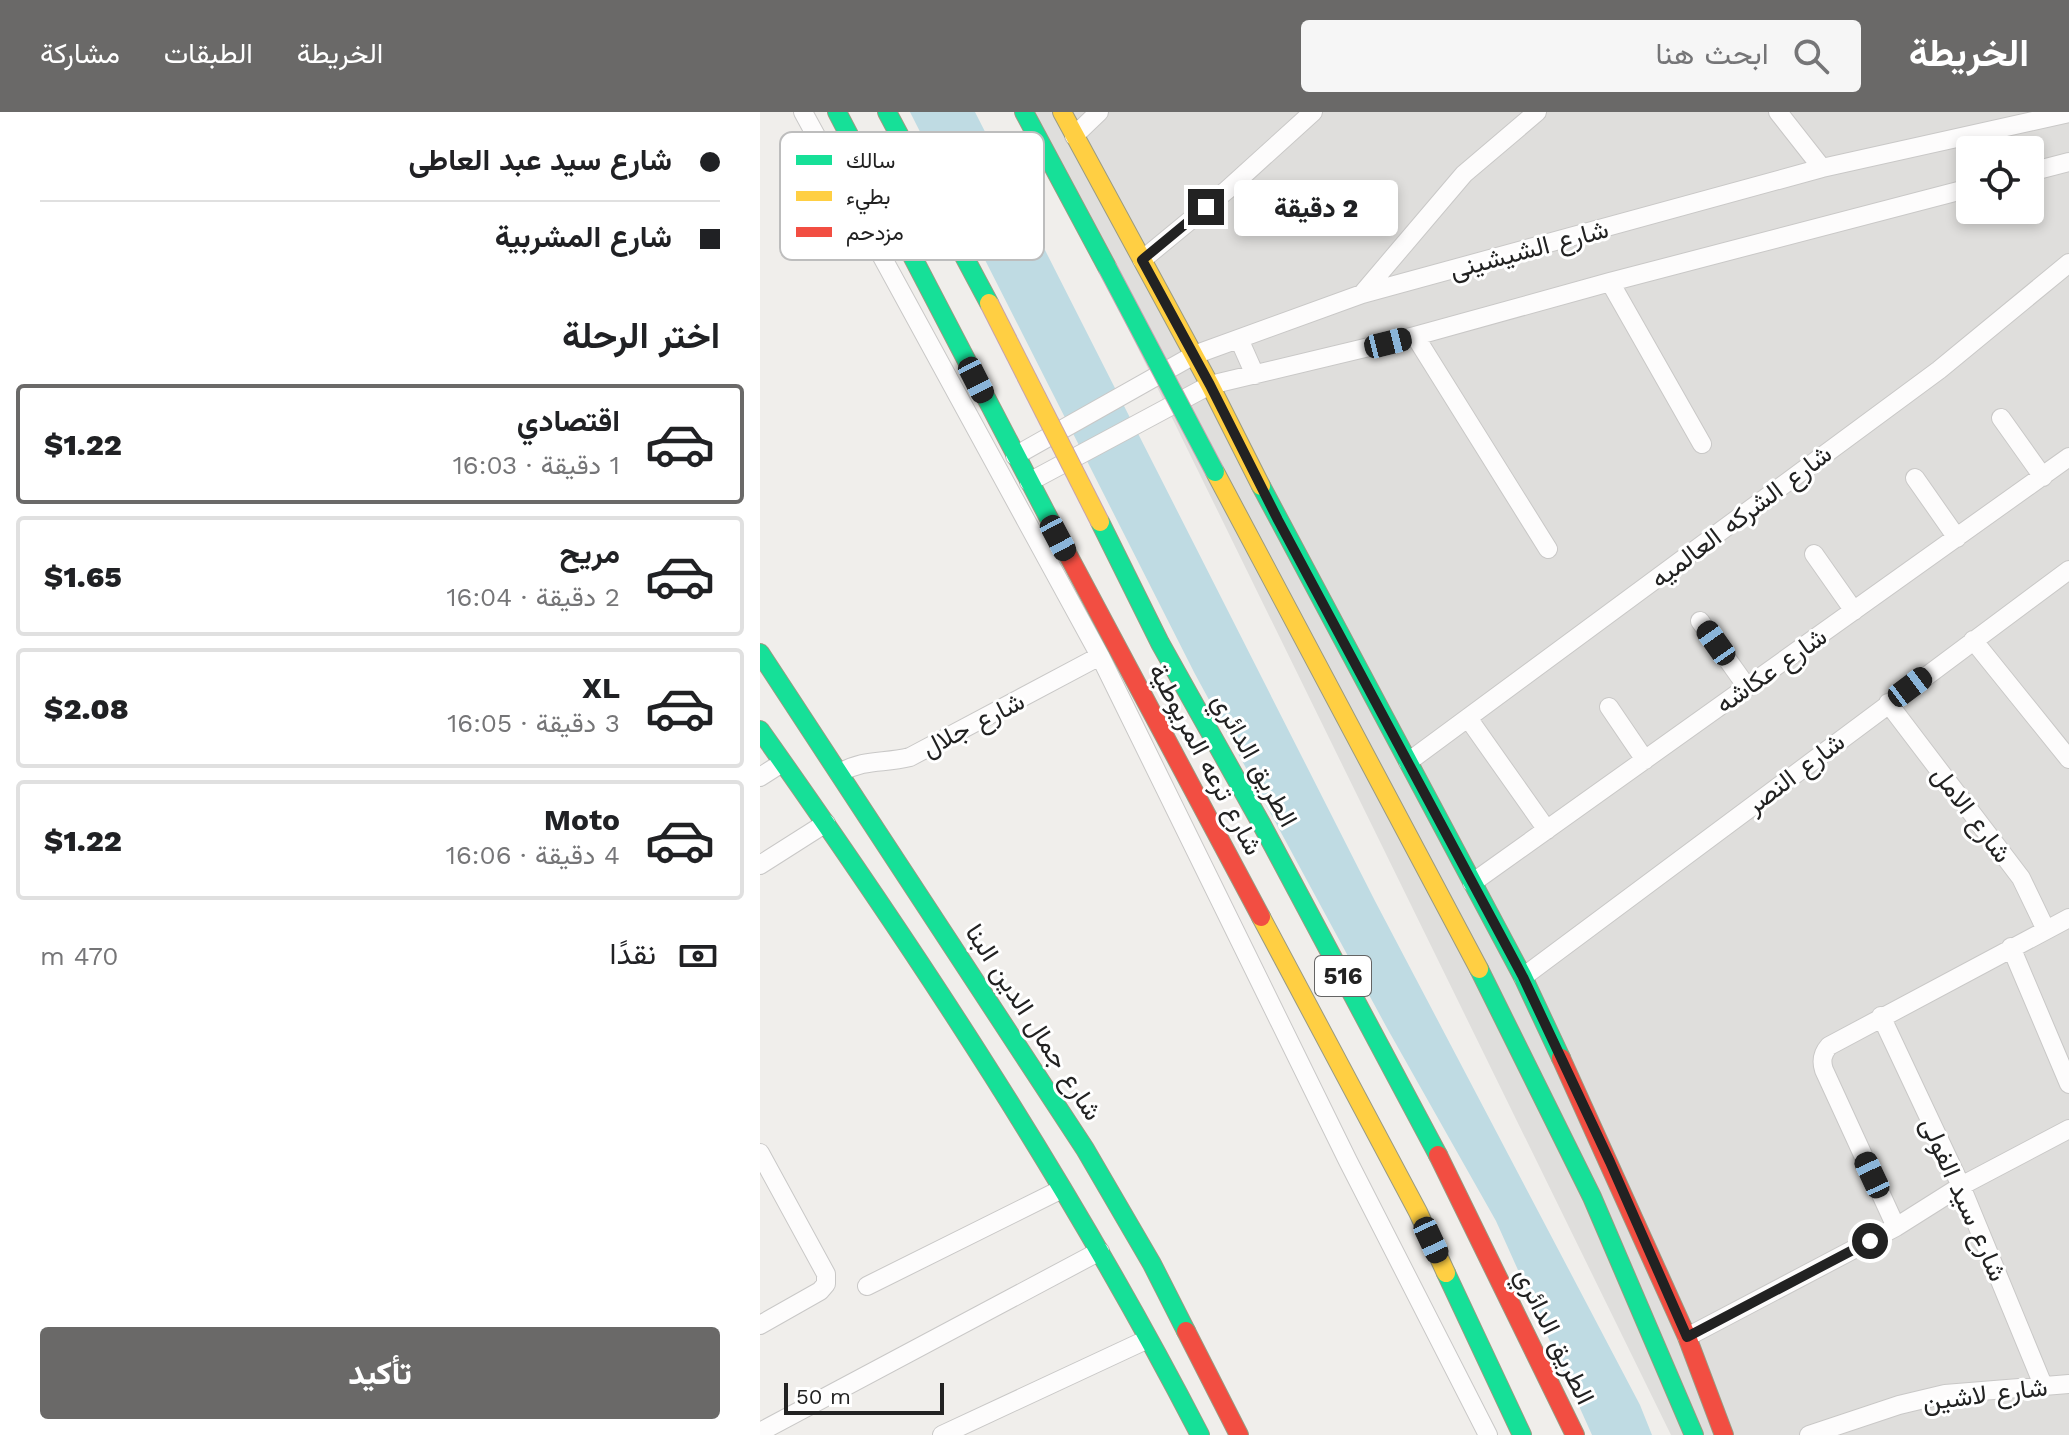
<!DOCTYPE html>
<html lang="ar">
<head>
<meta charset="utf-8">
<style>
  body { margin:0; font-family:"Work Sans",Vazirmatn,sans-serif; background:#f6f6f6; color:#202124; direction:rtl; height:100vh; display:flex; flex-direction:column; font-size:30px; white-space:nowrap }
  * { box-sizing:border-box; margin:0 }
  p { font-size:26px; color:#757577 }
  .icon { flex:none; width:44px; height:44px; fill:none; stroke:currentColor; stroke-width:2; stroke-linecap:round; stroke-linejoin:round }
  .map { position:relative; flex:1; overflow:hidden; direction:ltr }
  .drawer { display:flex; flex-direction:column; background:#fff; width:760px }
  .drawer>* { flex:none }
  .banner { display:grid; align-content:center; height:176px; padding:0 40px; background:#fff }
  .fabs { position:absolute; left:1196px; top:24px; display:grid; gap:16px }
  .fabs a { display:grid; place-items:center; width:88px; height:88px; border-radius:8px; background:#fff; box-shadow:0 4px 12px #0003; font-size:40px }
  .scale { position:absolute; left:24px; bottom:20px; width:160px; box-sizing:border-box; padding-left:8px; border:4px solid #222; border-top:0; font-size:22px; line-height:28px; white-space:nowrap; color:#222; -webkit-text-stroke:6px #fff; paint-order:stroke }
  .end { position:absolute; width:36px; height:36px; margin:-18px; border:10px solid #222; background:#fff; box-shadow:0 0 0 4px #fff }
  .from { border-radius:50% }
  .bubble { position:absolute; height:56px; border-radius:8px; background:#fff; box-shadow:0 4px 12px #0003; font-size:26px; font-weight:800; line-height:56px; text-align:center; direction:rtl }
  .car { position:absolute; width:24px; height:48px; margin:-24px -12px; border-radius:10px; box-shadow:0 0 6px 2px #0007; background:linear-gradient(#222 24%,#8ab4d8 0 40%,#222 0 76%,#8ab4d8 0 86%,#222 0) }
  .banner b { display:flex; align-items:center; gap:28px; height:76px; font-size:30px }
  .banner b+b { border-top:2px solid #e0e0e0 }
  .banner i { width:20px; height:20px; background:#202124 }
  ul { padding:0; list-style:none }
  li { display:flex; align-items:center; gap:24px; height:120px; margin:0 16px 12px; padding:0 24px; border:4px solid #e0e0e0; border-radius:8px }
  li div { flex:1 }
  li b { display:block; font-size:30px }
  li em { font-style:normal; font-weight:800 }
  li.current { border-color:#6a6968 }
  li>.icon { width:72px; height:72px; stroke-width:1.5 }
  h2 { padding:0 40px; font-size:36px; line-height:96px }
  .pay { display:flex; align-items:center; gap:20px; height:88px; padding:0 40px; font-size:30px }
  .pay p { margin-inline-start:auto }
  .cta { display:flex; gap:16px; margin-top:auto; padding:16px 40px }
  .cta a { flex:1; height:92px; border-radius:8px; background:#6a6968; color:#fff; font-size:32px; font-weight:800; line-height:92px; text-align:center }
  header { display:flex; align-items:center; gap:48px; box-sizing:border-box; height:112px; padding:0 40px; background:#6a6968; color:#fff }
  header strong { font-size:38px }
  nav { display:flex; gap:44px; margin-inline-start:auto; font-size:28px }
  .search { width:560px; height:72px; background:#f6f6f6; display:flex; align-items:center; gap:20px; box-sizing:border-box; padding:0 28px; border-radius:8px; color:#757577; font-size:30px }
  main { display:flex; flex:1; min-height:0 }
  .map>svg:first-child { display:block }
</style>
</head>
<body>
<header>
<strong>الخريطة</strong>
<div class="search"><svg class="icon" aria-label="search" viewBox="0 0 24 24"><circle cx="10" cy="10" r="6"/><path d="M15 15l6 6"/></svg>ابحث هنا</div>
<nav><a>الخريطة</a><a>الطبقات</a><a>مشاركة</a></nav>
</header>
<main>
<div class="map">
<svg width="1309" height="1323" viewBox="0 0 1309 1323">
  <rect width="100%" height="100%" fill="#f0eeeb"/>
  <!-- residential -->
  <path fill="#dfdedc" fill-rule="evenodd" d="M262 0H1309V1323H911ZM1210 38H1270V98H1210Z"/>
  <!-- water -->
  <path fill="#bfdbe3" d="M150 0H215L615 789 880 1293 892 1323H832L736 1109 627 916 435 562Z"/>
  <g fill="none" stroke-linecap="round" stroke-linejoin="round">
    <defs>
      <path id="street" d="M43 0 340 544 588 1049 728 1323
        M1018 0 1062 56
        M314 24 339 0
        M1270 60 1309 50
        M382 148 467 78 553 0
        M850 170 942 332
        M602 182 704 62 777 0
        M655 224 788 437
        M479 227 495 263
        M1241 306 1283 365
        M255 344 434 243 602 182 1062 56 1309 1
        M1155 366 1197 426
        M269 370 450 273 655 224 850 170 1210 76
        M1054 442 1094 499
        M940 509 987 575
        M1213 528 1309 647
        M1128 591 1261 766 1286 818
        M849 595 885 648
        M708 606 787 718
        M648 650 1179 258 1309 151
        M79 661C107 646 122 652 150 645L340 544
        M0 665 22 651
        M0 753 66 711
        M712 771 1309 345
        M1251 835 1309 972
        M763 865 1309 458
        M1121 904 1201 1074 1283 1273
        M0 1041 66 1162V1172L60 1179 0 1213
        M1136 1115 1064 958C1061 949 1062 942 1069 934L1309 806
        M107 1174 302 1077
        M927 1225 1136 1115 1201 1074 1309 1017
        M0 1320 340 1139
        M182 1323 388 1227
        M1049 1323 1139 1293 1185 1282 1309 1272"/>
      <path id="fast" d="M77 0 307 441
        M127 0 229 191
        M264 0 347 155
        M501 374 763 865 801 946
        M340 410 400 531 502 713 678 1043
        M0 541 325 1037 392 1152 426 1219
        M0 618C160 844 313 1077 440 1323
        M719 857 832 1085 934 1323
        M686 1161 762 1323"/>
      <path id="slow" d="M302 0 450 273 501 374
        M455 360 719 857
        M501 805 658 1100 686 1161"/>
      <path id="jam" d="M307 441 501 805
        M801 946 927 1225 964 1323
        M678 1043 815 1323
        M426 1219 479 1323"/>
    </defs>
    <!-- street casing -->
    <use href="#street" stroke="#c9c8c7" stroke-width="20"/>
    <!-- fast casing -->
    <use href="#fast" stroke="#999a82" stroke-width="20"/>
    <!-- slow casing -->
    <use href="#slow" stroke="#999a82" stroke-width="20"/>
    <!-- jam casing -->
    <use href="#jam" stroke="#999a82" stroke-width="20"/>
    <!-- street -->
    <use href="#street" stroke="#fdfcfc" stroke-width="18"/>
    <!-- fast -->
    <use href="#fast" stroke="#16e098" stroke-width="18"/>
    <!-- slow -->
    <use href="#slow" stroke="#ffcf43" stroke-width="18"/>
    <!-- jam -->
    <use href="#jam" stroke="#f24e42" stroke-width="18"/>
    <defs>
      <path id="fast-bridge" d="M347 155 455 360"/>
      <path id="slow-bridge" d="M229 191 340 410"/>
    </defs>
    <!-- fast-bridge casing -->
    <use href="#fast-bridge" stroke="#c5a2ac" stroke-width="20" stroke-linecap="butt"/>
    <!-- slow-bridge casing -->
    <use href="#slow-bridge" stroke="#c5a2ac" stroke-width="20" stroke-linecap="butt"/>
    <!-- fast-bridge -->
    <use href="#fast-bridge" stroke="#16e098" stroke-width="18"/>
    <!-- slow-bridge -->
    <use href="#slow-bridge" stroke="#ffcf43" stroke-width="18"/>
  </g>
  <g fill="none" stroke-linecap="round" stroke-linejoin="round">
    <!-- route -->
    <path stroke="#222" stroke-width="10" d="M446 95 382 148 450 273 518 408 763 865 850 1050 927 1225 1110 1129"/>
  </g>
  <g text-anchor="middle" stroke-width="6" stroke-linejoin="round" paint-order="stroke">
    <!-- shield labels -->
    <rect fill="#fff" stroke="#646464" stroke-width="2" x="555" y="844" width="56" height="40" rx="6"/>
    <g font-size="24" font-weight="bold" fill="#222">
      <text x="583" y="872">516</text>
    </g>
    <!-- street labels -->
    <g font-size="26" fill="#222" stroke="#fff">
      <text transform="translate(769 137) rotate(-15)" y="9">شارع الشيشينى</text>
      <text transform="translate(981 404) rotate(-37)" y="9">شارع الشركه العالميه</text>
      <text transform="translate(1011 558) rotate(-35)" y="9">شارع عكاشه</text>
      <text transform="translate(213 612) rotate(-27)" y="9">شارع جلال</text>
      <text transform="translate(446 647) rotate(62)" y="9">شارع ترعه المريوطية</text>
      <text transform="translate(495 648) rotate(61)" y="9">الطريق الدائري</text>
      <text transform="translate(1035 661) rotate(-37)" y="9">شارع النصر</text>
      <text transform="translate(1212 702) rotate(53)" y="9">شارع الامل</text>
      <text transform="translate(274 910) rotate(57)" y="9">شارع جمال الدين البنا</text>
      <text transform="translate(1204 1087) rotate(66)" y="9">شارع سيد الفولى</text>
      <text transform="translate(795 1224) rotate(64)" y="9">الطريق الدائري</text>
      <text transform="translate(1225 1282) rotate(-7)" y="9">شارع لاشين</text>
    </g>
  </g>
  <!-- legend -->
  <rect x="20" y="20" width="264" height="128" rx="12" fill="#fff" stroke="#bdbdbd" stroke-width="2"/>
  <rect x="36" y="43" width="36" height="10" fill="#16e098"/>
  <rect x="36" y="79" width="36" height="10" fill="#ffcf43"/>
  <rect x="36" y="115" width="36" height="10" fill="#f24e42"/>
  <g font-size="22" fill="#222">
    <text x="86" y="56">سالك</text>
    <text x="86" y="92">بطيء</text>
    <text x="86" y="128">مزدحم</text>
  </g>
</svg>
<div class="fabs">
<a><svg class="icon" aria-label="locate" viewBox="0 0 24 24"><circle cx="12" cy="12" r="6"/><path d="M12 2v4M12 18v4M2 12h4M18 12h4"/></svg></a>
</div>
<div class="scale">50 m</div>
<i class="end from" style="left:1110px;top:1129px"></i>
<i class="end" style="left:446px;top:95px"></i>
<div class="bubble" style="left:474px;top:68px;width:164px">2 دقيقة</div>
<i class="car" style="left:628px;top:231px;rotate:76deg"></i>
<i class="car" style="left:216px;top:268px;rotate:153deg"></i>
<i class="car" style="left:298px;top:426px;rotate:152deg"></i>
<i class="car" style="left:956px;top:531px;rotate:325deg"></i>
<i class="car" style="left:1150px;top:575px;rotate:53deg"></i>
<i class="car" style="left:1112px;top:1063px;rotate:335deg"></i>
<i class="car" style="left:671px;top:1128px;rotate:155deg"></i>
</div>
<section class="drawer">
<div class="banner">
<b><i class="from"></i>شارع سيد عبد العاطى</b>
<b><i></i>شارع المشربية</b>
</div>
<h2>اختر الرحلة</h2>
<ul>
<li class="current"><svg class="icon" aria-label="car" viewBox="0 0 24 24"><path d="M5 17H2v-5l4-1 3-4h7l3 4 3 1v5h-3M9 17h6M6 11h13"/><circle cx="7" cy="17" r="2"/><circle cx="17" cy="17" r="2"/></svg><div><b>اقتصادي</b><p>1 دقيقة · 16:03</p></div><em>$1.22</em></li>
<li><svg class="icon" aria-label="car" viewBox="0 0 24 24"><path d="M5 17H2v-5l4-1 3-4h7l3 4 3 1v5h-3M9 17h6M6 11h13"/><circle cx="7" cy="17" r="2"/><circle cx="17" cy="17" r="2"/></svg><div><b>مريح</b><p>2 دقيقة · 16:04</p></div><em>$1.65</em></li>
<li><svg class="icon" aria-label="car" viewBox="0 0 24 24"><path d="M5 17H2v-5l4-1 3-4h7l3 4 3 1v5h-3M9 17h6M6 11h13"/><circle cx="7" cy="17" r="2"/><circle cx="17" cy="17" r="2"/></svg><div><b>XL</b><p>3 دقيقة · 16:05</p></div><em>$2.08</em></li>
<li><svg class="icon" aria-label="car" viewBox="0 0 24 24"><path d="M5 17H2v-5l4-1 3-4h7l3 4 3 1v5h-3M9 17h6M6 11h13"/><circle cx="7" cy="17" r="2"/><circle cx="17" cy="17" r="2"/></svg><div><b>Moto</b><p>4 دقيقة · 16:06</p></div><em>$1.22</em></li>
</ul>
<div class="pay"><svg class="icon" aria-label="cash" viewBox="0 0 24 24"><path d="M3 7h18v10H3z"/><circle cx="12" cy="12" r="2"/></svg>نقدًا<p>470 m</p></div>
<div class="cta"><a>تأكيد</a></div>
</section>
</main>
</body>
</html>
